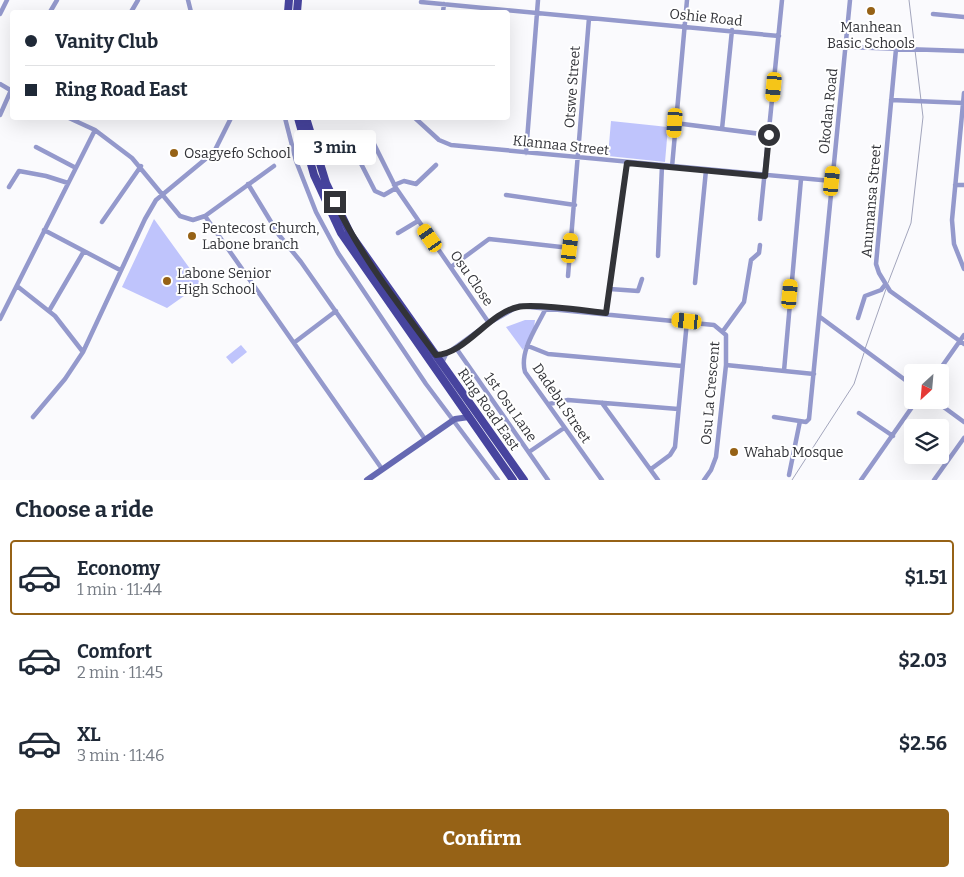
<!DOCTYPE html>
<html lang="en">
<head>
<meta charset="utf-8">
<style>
  body { margin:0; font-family:Bitter,serif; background:#f2f2f3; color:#1f2937; height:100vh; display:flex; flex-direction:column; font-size:19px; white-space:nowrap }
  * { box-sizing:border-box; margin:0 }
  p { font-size:16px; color:#747a83 }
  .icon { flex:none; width:28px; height:28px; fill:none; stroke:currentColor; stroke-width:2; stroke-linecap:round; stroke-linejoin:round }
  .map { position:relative; height:480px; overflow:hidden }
  .sheet { display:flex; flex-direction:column; background:#fff; flex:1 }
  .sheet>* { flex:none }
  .banner { position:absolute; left:10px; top:10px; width:500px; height:110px; border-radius:5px; box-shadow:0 5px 20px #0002; display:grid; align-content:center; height:110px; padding:0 15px; background:#fff }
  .needle { width:32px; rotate:206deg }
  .fabs { position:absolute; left:904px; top:364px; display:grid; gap:10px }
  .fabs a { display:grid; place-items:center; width:45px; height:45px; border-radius:5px; background:#fff; box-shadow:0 5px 20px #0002; font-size:25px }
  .end { position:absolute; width:22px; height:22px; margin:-11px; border:6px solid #323338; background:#fff; box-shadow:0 0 0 2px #fff }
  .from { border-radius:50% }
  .bubble { position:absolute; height:35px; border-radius:5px; background:#fff; box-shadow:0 5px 20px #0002; font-size:16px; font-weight:700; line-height:35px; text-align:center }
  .car { position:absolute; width:15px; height:30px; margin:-15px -8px; border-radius:6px; box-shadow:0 0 4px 1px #0007; background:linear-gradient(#f5c518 24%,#345 0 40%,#f5c518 0 76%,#345 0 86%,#f5c518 0) }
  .banner b { display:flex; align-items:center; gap:18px; height:48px; font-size:19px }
  .banner b+b { border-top:1px solid #e0e1e3 }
  .banner i { width:12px; height:12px; background:#1f2937 }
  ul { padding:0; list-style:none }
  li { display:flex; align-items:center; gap:15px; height:75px; margin:0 10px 8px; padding:0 5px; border:2px solid transparent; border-radius:5px }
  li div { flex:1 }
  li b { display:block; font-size:19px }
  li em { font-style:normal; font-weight:700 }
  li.on { border-color:#966216 }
  li>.icon { width:45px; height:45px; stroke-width:1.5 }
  h2 { padding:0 15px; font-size:22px; line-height:60px }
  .button { display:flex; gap:10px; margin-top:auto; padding:10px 15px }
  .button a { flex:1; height:58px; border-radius:5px; background:#966216; color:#fff; font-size:20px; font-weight:700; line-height:58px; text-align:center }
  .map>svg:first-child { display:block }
</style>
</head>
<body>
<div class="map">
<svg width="964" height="480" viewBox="0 0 964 480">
  <rect width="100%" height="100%" fill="#fafafd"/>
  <!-- green -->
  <path fill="#bfc4fc" d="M611 121 668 127 665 162 608 156Z
    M154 219 201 284 167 308 122 287Z
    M525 320H535L534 328 523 350 506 327Z
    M241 345 247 352 232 364 226 357Z"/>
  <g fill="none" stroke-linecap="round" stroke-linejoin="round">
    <!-- stream -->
    <path stroke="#a2a5bc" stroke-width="1" d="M888 283 911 223 923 117 909 0
      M865 349 886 289
      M792 480 854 384 864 353"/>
    <!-- street -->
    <path stroke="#9499cc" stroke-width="4.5" d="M188 0 191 12
      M421 2 779 36
      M50 12 57 0
      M131 12 138 0
      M443 12 444 4
      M0 14 7 0
      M933 14 964 17
      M845 47 964 51
      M896 49 876 264 879 273 890 291 964 344
      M0 84 12 91
      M964 93 952 220 954 244 964 269
      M891 100 964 103
      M0 115 12 88
      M69 118 95 130 132 158 180 216 193 220 205 216 382 469
      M285 118 296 161 316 212 338 253 426 384 498 480
      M415 118 439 140 451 145 832 181
      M675 123 769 135
      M722 129 732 30
      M374 144 396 188 489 323
      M352 146 375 191 384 195 396 188
      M36 147 76 168
      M526 153 538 0
      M672 167 687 0
      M248 184 279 235 301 262 425 439
      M394 185 404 181 416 184 436 165
      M955 185H964
      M9 187 19 171 46 176 68 183
      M506 195 575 205
      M205 216 274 166
      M760 219 782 0
      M102 222 141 166
      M44 230 120 270
      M398 233 418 221
      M658 256 662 166
      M451 267 489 239 570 248
      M568 276 589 18
      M695 283 706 170
      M17 286 55 316 83 352
      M610 289 638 291 642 279
      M546 308C537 327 519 351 525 372L602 480
      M49 311 84 251
      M606 313 627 163
      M820 317 912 385
      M858 318 865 296 881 290 885 285
      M0 319 95 130
      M723 331 744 302 751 260 759 253 760 245
      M295 342 336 311
      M528 346 548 354 682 366
      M456 348 548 480
      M442 363 446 354 489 323 519 306 714 325 726 335V365L716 457 711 470 704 480
      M726 365 814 374
      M784 371 801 179
      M938 372 964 335
      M934 400 964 422
      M602 403 658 480
      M549 404 568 400 678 409
      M859 413 893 436
      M33 417 65 379 83 352 145 219 156 200 214 152 231 118
      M774 417 806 422 809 419 850 0
      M529 452 564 428
      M651 469 670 455 675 447 687 321
      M789 475 800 421
      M861 480 917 400
      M934 480 964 438"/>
    <!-- secondary -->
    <path stroke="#6568b2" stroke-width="6" d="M367 480 455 419 469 417"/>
    <!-- primary -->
    <path stroke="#47449e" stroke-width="8" d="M288 12 289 0
      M297 12 298 0
      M298 118 314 175 341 233 513 480
      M306 118 326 183 351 235 524 480"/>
  </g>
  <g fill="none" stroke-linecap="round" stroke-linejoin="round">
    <!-- route -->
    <path stroke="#323338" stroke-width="6" d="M335 202C361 257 400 306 436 355 465 354 489 313 518 307 535 303 586 311 606 313L627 163 765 176 769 135"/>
  </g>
  <!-- markers -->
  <g fill="#966216" stroke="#fff" stroke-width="2">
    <circle cx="871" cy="11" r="5"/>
    <circle cx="174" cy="153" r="5"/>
    <circle cx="192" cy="236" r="5"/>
    <circle cx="167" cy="281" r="5"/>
    <circle cx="734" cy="452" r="5"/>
  </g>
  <g text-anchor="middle" stroke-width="4" stroke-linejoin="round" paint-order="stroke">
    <!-- street labels -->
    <g font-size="14" fill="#323338" stroke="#fff">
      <text transform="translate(706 17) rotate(6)" y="5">Oshie Road</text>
      <text transform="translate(572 87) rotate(-86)" y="5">Otswe Street</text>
      <text transform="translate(828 111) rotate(-84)" y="5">Okodan Road</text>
      <text transform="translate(561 145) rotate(6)" y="5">Klannaa Street</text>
      <text transform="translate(871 201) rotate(-85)" y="5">Anumansa Street</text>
      <text transform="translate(472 278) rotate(55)" y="5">Osu Close</text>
      <text transform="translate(710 393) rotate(-85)" y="5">Osu La Crescent</text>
      <text transform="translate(562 403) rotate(56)" y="5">Dadebu Street</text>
      <text transform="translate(511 407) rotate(55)" y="5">1st Osu Lane</text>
      <text transform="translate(489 409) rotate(55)" y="5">Ring Road East</text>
    </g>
    <!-- poi labels -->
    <g font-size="14" fill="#323338" stroke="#fff" text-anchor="start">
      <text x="871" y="32" text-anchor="middle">Manhean<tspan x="871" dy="16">Basic Schools</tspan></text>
      <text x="184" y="158">Osagyefo School</text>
      <text x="202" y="233">Pentecost Church,<tspan x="202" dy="16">Labone branch</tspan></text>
      <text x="177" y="278">Labone Senior<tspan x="177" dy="16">High School</tspan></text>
      <text x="744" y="457">Wahab Mosque</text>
    </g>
  </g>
</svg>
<div class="fabs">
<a><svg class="needle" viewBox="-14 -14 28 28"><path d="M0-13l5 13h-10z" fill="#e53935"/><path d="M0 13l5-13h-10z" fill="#747a83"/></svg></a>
<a><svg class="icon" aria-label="layers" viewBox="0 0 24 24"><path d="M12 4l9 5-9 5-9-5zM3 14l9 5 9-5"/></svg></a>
</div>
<i class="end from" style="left:769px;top:135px"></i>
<i class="end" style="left:335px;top:202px"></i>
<div class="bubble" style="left:294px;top:130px;width:82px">3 min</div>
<i class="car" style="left:774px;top:87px;rotate:185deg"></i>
<i class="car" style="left:675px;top:123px;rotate:184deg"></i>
<i class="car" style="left:832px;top:181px;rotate:6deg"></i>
<i class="car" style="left:430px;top:238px;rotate:325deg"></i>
<i class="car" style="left:570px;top:248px;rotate:7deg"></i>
<i class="car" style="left:790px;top:294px;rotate:5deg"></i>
<i class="car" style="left:687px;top:321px;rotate:276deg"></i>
<div class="banner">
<b><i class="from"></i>Vanity Club</b>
<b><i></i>Ring Road East</b>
</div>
</div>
<section class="sheet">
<h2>Choose a ride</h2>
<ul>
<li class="on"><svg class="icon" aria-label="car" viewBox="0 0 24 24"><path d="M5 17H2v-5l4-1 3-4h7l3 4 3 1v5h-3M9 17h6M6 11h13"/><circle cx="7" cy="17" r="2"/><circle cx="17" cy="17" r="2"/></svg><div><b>Economy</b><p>1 min · 11:44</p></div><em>$1.51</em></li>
<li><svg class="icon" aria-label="car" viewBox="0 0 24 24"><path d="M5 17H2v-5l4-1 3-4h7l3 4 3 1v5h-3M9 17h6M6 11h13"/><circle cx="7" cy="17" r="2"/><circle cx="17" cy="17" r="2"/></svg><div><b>Comfort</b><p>2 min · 11:45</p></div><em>$2.03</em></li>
<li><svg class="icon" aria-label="car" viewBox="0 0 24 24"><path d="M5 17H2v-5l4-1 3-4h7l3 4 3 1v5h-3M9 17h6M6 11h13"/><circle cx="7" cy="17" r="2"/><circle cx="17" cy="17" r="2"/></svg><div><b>XL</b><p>3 min · 11:46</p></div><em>$2.56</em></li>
</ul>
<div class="button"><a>Confirm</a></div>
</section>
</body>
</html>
